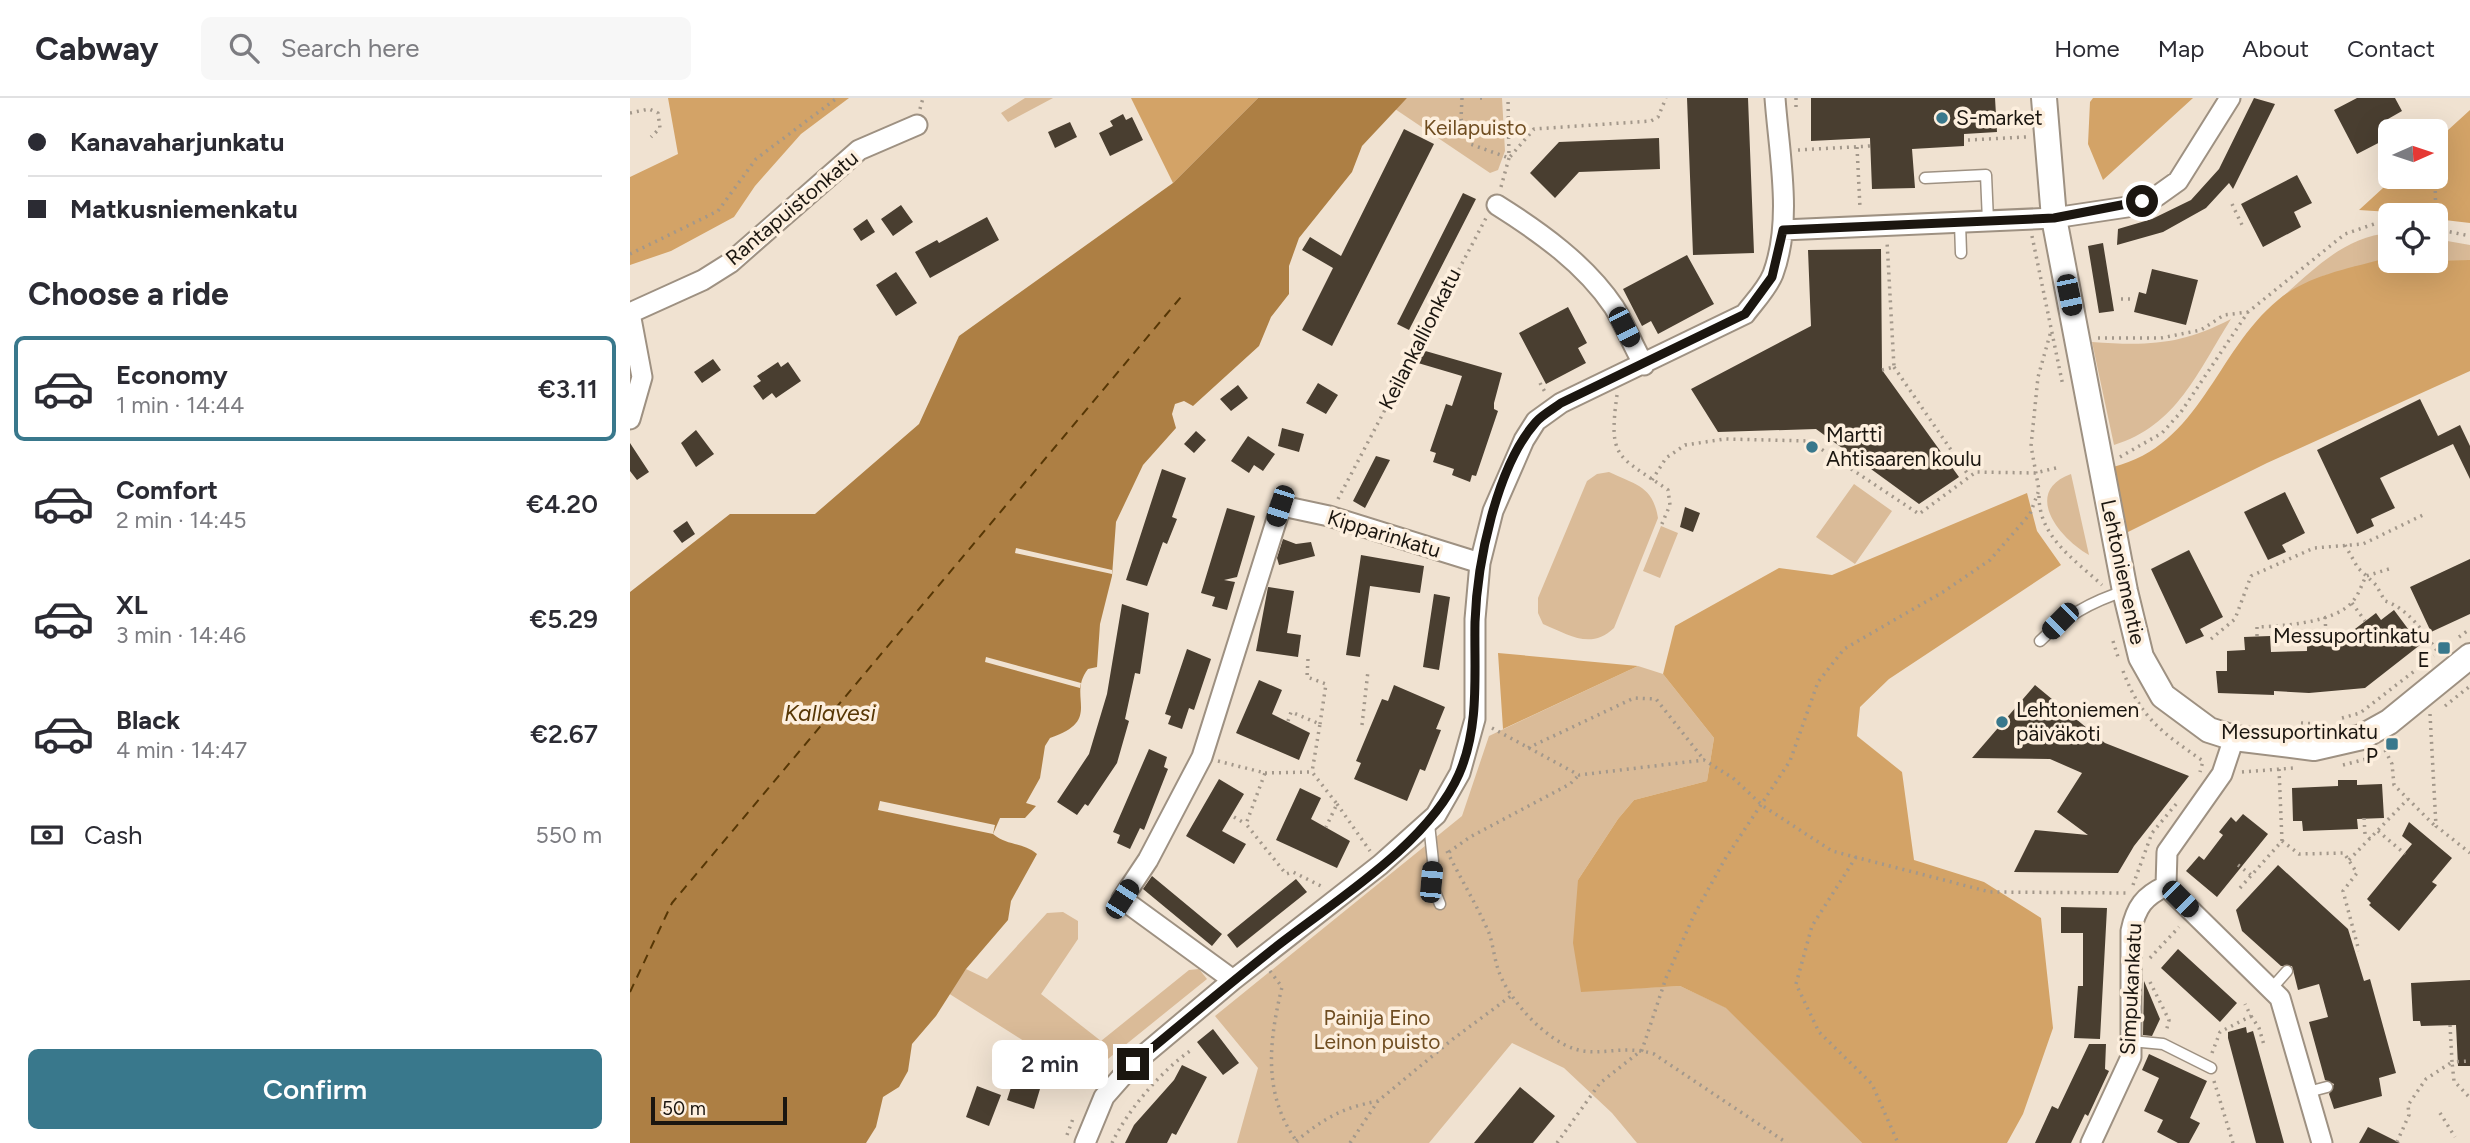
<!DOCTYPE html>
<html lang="en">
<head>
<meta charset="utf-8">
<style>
  body { margin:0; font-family:Figtree,sans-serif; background:#f7f7f7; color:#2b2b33; height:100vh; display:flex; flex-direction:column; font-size:26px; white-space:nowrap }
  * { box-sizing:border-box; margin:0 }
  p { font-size:23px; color:#7c7c81 }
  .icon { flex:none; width:38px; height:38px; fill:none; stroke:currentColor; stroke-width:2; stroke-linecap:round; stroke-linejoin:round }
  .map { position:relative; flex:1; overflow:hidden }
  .panel { display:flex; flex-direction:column; background:#fff; width:630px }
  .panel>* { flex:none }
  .guide { display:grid; align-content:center; height:154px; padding:0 28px; background:#fff }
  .needle { width:46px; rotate:87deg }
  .fabs { position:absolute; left:1748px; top:21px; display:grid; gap:14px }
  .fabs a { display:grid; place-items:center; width:70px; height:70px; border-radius:10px; background:#fff; box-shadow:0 7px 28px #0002; font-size:35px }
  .scale { position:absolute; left:21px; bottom:18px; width:136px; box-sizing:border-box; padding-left:7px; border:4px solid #1b1610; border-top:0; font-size:19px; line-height:24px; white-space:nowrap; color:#1b1610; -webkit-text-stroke:5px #fdefde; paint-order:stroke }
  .end { position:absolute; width:32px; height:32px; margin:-16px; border:9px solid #1b1610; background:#fff; box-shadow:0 0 0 4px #fff }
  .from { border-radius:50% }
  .bubble { position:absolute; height:49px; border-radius:10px; background:#fff; box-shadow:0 7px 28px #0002; font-size:23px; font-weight:600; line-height:49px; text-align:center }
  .car { position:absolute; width:21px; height:42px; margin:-21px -10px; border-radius:9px; box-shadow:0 0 5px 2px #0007; background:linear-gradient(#222 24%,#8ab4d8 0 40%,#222 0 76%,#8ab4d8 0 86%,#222 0) }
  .guide b { display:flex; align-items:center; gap:24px; height:66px; font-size:26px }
  .guide b+b { border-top:2px solid #e1e1e2 }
  .guide i { width:18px; height:18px; background:#2b2b33 }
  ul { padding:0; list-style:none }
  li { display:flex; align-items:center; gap:21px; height:105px; margin:0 14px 10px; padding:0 14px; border:4px solid transparent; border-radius:10px }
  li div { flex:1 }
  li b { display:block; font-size:26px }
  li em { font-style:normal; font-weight:600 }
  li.current { border-color:#39788c }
  li>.icon { width:63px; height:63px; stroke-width:1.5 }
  h2 { padding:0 28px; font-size:32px; line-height:84px }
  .pay { display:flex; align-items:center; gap:18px; height:77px; padding:0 28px; font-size:26px }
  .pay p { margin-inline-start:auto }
  .button { display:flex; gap:14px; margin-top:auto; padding:14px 28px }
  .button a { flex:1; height:80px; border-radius:10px; background:#39788c; color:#fff; font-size:28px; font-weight:600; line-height:80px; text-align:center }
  header { display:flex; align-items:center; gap:42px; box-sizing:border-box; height:98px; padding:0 35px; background:#fff; border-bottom:2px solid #e1e1e2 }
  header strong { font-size:33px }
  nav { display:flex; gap:38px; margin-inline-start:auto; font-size:24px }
  .search { width:490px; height:63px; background:#f7f7f7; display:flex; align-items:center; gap:18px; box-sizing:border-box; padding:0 24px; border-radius:10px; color:#7c7c81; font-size:26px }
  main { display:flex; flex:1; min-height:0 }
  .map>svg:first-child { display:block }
</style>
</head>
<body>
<header>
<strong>Cabway</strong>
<div class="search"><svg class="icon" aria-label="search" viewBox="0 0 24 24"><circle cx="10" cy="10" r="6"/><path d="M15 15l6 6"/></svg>Search here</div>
<nav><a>Home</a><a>Map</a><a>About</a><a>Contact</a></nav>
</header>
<main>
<section class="panel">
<div class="guide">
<b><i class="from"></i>Kanavaharjunkatu</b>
<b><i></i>Matkusniemenkatu</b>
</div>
<h2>Choose a ride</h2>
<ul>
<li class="current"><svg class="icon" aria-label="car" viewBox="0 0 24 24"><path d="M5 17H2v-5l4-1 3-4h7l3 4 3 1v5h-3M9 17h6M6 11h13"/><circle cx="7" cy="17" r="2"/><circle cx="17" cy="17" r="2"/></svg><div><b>Economy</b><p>1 min · 14:44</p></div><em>€3.11</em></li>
<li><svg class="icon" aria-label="car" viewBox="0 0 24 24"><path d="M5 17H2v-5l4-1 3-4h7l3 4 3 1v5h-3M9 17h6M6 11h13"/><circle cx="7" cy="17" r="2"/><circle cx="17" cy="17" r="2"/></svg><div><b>Comfort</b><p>2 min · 14:45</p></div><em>€4.20</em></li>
<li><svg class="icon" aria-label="car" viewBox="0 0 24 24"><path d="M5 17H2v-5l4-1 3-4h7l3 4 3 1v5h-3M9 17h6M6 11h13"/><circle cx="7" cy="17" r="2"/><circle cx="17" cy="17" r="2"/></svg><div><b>XL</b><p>3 min · 14:46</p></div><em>€5.29</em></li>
<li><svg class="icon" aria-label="car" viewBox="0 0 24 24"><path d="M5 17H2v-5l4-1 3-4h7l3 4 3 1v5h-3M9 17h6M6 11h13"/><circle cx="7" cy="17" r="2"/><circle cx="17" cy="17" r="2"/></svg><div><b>Black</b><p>4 min · 14:47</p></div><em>€2.67</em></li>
</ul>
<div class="pay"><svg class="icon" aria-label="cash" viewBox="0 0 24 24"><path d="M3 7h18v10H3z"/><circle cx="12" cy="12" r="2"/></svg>Cash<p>550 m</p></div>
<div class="button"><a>Confirm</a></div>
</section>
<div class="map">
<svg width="1840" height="1045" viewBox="0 0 1840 1045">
  <rect width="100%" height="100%" fill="#f0e2d1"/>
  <!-- green -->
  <path fill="#dabb98" d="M395 0H423L378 24 371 15Z
    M777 0H872L875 53 868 72 860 75 765 11Z
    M1760 135V161L1693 178 1650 201C1683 172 1715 138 1760 135Z
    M1806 141 1840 147V162H1806Z
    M1601 221C1568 273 1547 328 1484 347L1462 244C1518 248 1551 247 1601 221Z
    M979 374C1006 387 1023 388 1028 420L984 530C961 552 939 537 913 526L908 515V500L957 383 967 376Z
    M1441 376 1459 457C1429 440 1392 394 1441 376Z
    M1224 386 1262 413 1225 466 1186 439Z
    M1031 428 1048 435 1030 480 1013 473Z
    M1008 568 1033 576 1084 640 1077 683 1004 702 988 721 948 782 951 893 1050 888 1097 910 1232 1045H1007L982 1015 934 970 882 945 799 1045H607L628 970 585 918 832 718 859 638Z
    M433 814 448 823V841L411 896 471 943 559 872 569 871 577 881 468 969 459 984 318 895 336 871 357 881 417 815Z"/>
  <!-- forest -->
  <path fill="#d3a367" d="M38 0H219L171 36 125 88 104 119 41 153 0 167V79L48 56Z
    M501 0H628L543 85Z
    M1463 0H1563L1473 82 1458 46 1460 4Z
    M1840 12V125L1806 121V117L1729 112 1765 79H1806V43Z
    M1757 160 1760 163 1840 162V273L1637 365 1496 435 1483 369C1571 347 1585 254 1648 202 1678 177 1721 170 1757 160Z
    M1397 395 1407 433 1431 467 1259 581 1230 609 1227 638 1272 674 1284 762 1354 784 1411 820 1423 930 1393 1016 1377 1045H1232L1096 910 1050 888 951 894 943 845 948 782 988 721 1004 702 1077 683 1084 640 1033 576 1045 528 1149 470 1202 477Z
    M868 555 1008 568 873 631Z"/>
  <!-- water -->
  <path fill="#ad7f44" d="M628 0H777L732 48 722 74 669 140 659 168V196L641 219 629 248 563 308 554 303 545 306 542 316 546 330 513 367 486 424 482 478 470 526 467 569 458 571C436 599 474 622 420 640L415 648 410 680 396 705 406 708 395 720H370L363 736C377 748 393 744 407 756L381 803 378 822 336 871 306 918 282 946 278 973 269 989 253 999 246 1029 236 1045H0V494L100 416H185L289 326 329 238 543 85Z"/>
  <!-- pier -->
  <path fill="#f0e2d1" d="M386 450 482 472V476L385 455Z
    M356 559 451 585 450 590 355 564Z
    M250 703 365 727 363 736 248 712Z"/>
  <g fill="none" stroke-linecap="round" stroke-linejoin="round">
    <!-- ferry -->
    <path stroke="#573705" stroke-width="2" stroke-dasharray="9 7" stroke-linecap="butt" d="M0 894 42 805 551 199"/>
  </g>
  <!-- building -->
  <path fill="#493e30" d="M1057 0H1118L1124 155 1063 157Z
    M1181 0H1365L1367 34 1334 36V48L1282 51 1285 90 1242 91 1240 40 1181 43Z
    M1624 0 1645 6 1603 91 1599 85 1576 110 1533 134 1487 147 1488 131 1522 121 1561 102 1589 71Z
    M1727 0H1765L1772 13 1758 21 1760 39 1727 56 1704 12Z
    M493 16 496 22 502 19 513 42 480 58 469 35 483 28 480 23Z
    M440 24 447 39 425 50 418 34Z
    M774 31 804 46 702 248 672 232 703 170 672 152 680 139 711 158Z
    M1029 40 1030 71 949 74 925 100 900 75 929 44Z
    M1667 77 1682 105 1664 114 1671 129 1633 149 1611 106Z
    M833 95 846 101 779 232 767 226Z
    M271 107 283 124 263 138 251 121Z
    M357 119 369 142 300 180 285 154 307 142 309 145Z
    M237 121 245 134 231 143 223 131Z
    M1473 145 1484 213 1469 215 1458 148Z
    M1251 151 1252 272 1329 379 1289 406 1186 331 1088 334 1061 291 1181 228 1178 152Z
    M1057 157 1084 206 1028 236 1021 223 1012 228 993 191Z
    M1522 171 1568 182 1556 227 1504 214 1509 194 1516 196Z
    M266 174 287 205 266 218 246 187Z
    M938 209 957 245 948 250 956 265 916 286 889 235Z
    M792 252 872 275 864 305V311L868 313 846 378 842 377 840 384 822 377 824 371 803 364 806 355 800 353 816 306 822 308 832 278 788 265Z
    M83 261 91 272 72 285 64 274Z
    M148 264 151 269 158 264 171 283 146 300 142 295 133 302 123 288 131 283 127 278Z
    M688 285 708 297 696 316 676 305Z
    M608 287 618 300 601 313 590 301Z
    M1790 301 1808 338 1830 327 1840 348V381L1823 346 1750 380 1765 410 1741 421 1744 428 1727 436 1687 352Z
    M652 330 674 336 669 354 648 348Z
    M66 332 84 356 66 369 51 345Z
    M566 333 576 342 564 355 554 346Z
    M618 338 645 356 633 373 624 367 619 375 601 363Z
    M0 345 19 374 7 382 0 373Z
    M746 358 760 362 735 410 723 403Z
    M532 371 556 380 542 419 547 421 537 446 533 444 517 488 496 482Z
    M1655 394 1675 435 1652 447 1656 454 1638 462 1614 414Z
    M1055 409 1070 415 1063 434 1050 429Z
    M597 410 625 418 607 479 594 482 605 484 597 512 582 508 585 499 571 495Z
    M57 423 65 436 52 445 43 433Z
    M653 441 666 446 681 444 685 458 649 467 647 460Z
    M1559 452 1593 519 1570 531 1574 538 1556 546 1521 471Z
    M731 457 794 468 790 495 740 488 730 559 716 557Z
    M1840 461V516L1801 534 1780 489Z
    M638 489 664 493 657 535 671 537 668 559 626 553Z
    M804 496 820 499 809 572 793 569Z
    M492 506 519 515 510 576 505 575 495 621 499 623 487 665 458 708 455 706 447 717 427 704 459 656 477 596Z
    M1764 512 1790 547 1735 590 1679 595 1644 593V597L1588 595 1586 573H1597V553L1615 552 1614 539 1640 538 1641 554 1677 553V537L1721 534 1746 515 1751 522Z
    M557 551 581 561 564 612 559 610 552 631 538 626 541 618 535 616Z
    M629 582 652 592 642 616 680 635 669 662 606 635Z
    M764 587 815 609 806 631 811 632 795 673 790 671 777 703 724 681 731 665 726 663 752 601 758 603Z
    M1405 587 1475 645 1559 678 1504 748 1488 775 1384 774 1405 732 1458 737 1427 714 1452 675 1420 661 1342 660Z
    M519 651 537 659 534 669 538 671 514 732 510 730 500 751 487 745 490 737 483 734Z
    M589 681 614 696 592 733 616 746 604 766 556 738Z
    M1708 682H1727V687L1752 686 1754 720 1727 721 1728 731 1673 733 1672 723H1663L1662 690 1708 688Z
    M670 690 691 700 681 721 720 743 707 770 646 742Z
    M1613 716 1638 736 1587 799 1556 773 1569 758 1574 762 1593 737 1589 734 1601 719 1606 724Z
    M1779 724 1822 760 1802 784 1807 787 1769 833 1739 807 1741 805 1737 801 1782 746 1772 738Z
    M1648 767 1718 831 1734 883 1740 881 1766 975 1749 980 1752 998 1704 1011 1699 996 1704 986 1695 982 1679 924 1698 919 1689 886 1668 892 1662 868H1651L1612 833 1606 812Z
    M522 778 592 836 582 848 513 791Z
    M666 781 677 794 607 850 597 837Z
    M1431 809 1477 810 1470 941 1444 940 1448 888H1453V835H1431Z
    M1548 851 1607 905 1590 924 1531 870Z
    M1840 882V968H1828L1826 927 1791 928 1790 923H1783L1781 885Z
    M1514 883 1530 921 1522 938 1513 937Z
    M1616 929 1617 935 1623 933 1654 1045H1626L1598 940V934Z
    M583 931 609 965 593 977 567 944Z
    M1459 946H1476L1475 971 1479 973 1458 1018 1455 1016 1441 1045H1405L1422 1008 1428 1011Z
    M1519 956 1577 983 1560 1020 1570 1025 1559 1045H1548L1527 1034 1533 1022 1514 1013 1529 980 1512 972Z
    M552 967 577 979 546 1037 542 1035 537 1045H495L504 1027 544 982Z
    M383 983 410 991 404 1011 377 1002Z
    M347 988 371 997 359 1028 336 1019Z
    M890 989 925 1018 903 1045H844Z
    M1738 1029 1770 1045H1729Z"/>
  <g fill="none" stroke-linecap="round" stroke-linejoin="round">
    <defs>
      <path id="service" d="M1295 80 1356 77 1358 123
        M1330 125 1331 155
        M1410 543C1434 519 1462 503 1495 493
        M799 726 803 763 801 784 810 806
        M1641 891 1657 873
        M1501 943 1533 946 1581 970
        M1678 994 1697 989"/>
      <path id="minor" d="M867 107C910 134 955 166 984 209 995 227 1003 248 1014 267
        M1153 132 1424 120 1497 109 1527 98 1548 83 1600 0
        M0 215 73 182 100 165 229 52 287 27
        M0 321 12 279 0 215
        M657 409 699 418 850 465
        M1604 640 1592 676 1537 754 1536 788 1650 900 1692 1045
        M603 882 492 801 518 762 572 659 651 408
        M455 1045 474 999 503 966 603 882 750 767 806 717 830 675 845 621V521L850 465 863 413 894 342 906 323 931 305 1115 216C1124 204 1137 191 1143 176 1163 122 1149 56 1145 0
        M1461 1045 1501 959V833C1506 809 1514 798 1536 788"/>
      <path id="tertiary" d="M1414 0 1424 120 1495 493 1511 559 1533 598 1579 632 1604 640 1684 650 1732 639 1759 624 1840 558"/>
    </defs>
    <!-- service casing -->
    <use href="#service" stroke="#9e9182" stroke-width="13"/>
    <!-- minor casing -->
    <use href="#minor" stroke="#9e9182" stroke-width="23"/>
    <!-- tertiary casing -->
    <use href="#tertiary" stroke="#9e9182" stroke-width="28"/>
    <!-- path -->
    <path stroke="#a3988b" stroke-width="3.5" stroke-dasharray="2 5" stroke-linecap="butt" d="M832 0 831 21 840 46 879 60 904 31 1021 23 1028 19 1036 0
      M850 0H853
      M1166 9V0
      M290 11 293 0
      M0 15 19 11 28 15 30 30 21 39
      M1790 28 1792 33
      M1338 42 1396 39
      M1227 49 1230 110
      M1168 52 1240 48
      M1805 79 1806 131
      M871 89 879 60 878 0
      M1602 106 1612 127
      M1806 131 1840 138
      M1402 138 1433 288
      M0 156 88 113 126 61 207 0
      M1491 201H1504
      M1468 240H1531L1571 232 1594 217 1618 214
      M1264 269 1339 378
      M1252 272 1264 269 1257 143
      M910 285 915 294
      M987 297C978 362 988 357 1038 392L1040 407 1031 428
      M1490 359 1532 335 1551 314 1618 214 1715 136 1747 125 1760 126
      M1022 382 1036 360 1055 347 1095 341 1179 343 1289 416 1346 374 1405 375 1430 369
      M1409 398C1409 439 1444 461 1472 487
      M708 401 856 120
      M1715 447 1728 470 1746 487 1755 503C1779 511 1794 535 1808 554
      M1722 505 1735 523
      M1695 519 1696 536
      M1627 538V529C1652 528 1706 525 1723 503 1729 496 1732 486 1736 478L1759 471
      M1829 539 1840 531
      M1581 541 1605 521 1621 478 1684 450 1733 446 1793 417
      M1483 543 1488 559
      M678 561 677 579 696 586 690 626
      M1493 573C1511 621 1533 635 1573 663L1570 674
      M1815 608 1840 588
      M1800 616 1806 728 1840 755
      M1712 620 1730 615 1804 558
      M658 623 661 614 690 626 682 674
      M1671 625 1688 626
      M732 627 738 573
      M862 630 949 677 1074 662 1103 680 1133 708 1202 753 1360 794 1496 795
      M898 650 1004 600 1026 601 1074 662
      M1755 652 1762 666 1764 687 1804 727
      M588 663 635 675 616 726 656 776 663 774 695 790
      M1713 667 1736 661
      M1612 674 1664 670
      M635 675 682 674 707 706 696 729
      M707 706 740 753
      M604 719 616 726
      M1734 720 1735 736 1740 741
      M1748 733 1775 756
      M1652 743 1669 756 1714 755 1727 775 1713 793 1729 853
      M817 753C830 780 847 807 859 835 863 846 864 859 868 871 877 900 915 942 945 951 971 959 993 946 1024 956L1157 1045
      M819 754 840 739 940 686 949 677
      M1226 759 1182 828 1166 886 1189 934 1242 986 1268 1045
      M1719 762 1778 701
      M1608 767 1621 777
      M1503 787 1522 735 1547 705
      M1610 790 1652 743 1649 671
      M1520 860 1549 829
      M640 873 652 889C639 943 632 997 668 1045
      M1520 884 1539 922 1536 934
      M1621 918 1629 930 1634 947
      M1820 927 1822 964 1840 963
      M1582 955 1590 934 1621 918 1615 906
      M1584 983 1603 1045
      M1810 1015 1825 1039
      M437 1037 444 1018
      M666 1043C695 1020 711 1010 748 1003
      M1767 1044 1779 1017 1778 1007 1796 981 1822 964 1824 983 1840 1000
      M482 1045C497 1013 531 973 560 953
      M720 1045 748 1003 823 941 881 898
      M927 1045 970 985 1012 952 1036 880 1064 817 1095 761 1160 663 1188 584 1214 551 1313 494 1360 462 1400 416 1409 392 1401 348 1408 279 1421 233"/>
    <!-- service -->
    <use href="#service" stroke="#fff" stroke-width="10"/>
    <!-- minor -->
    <use href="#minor" stroke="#fff" stroke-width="19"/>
    <!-- tertiary -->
    <use href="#tertiary" stroke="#fff" stroke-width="24"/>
  </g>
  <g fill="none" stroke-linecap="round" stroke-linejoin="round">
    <!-- route -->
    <path stroke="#1b1610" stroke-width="9" d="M503 966C551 926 598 887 647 848 706 802 799 745 829 676 850 628 844 575 845 524 847 466 866 369 906 324 912 317 923 311 931 305L1115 216 1142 179 1153 132 1424 120 1512 103"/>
  </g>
  <!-- markers -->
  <g fill="#39788c" stroke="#fdefde" stroke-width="2.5">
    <circle cx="1312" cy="20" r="7"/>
    <circle cx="1182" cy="349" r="7"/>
    <rect x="1807" y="543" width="14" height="14" rx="3.5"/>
    <circle cx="1372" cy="624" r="7"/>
    <rect x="1755" y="639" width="14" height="14" rx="3.5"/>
  </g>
  <g text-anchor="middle" stroke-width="7" stroke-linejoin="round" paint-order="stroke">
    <!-- poi labels -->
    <g font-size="21" fill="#1b1610" stroke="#fdefde" text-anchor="start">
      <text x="1326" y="27">S-market</text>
      <text x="1196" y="344">Martti<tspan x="1196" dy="24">Ahtisaaren koulu</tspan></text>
      <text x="1800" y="545" text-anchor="end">Messuportinkatu<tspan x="1800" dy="24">E</tspan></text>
      <text x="1386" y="619">Lehtoniemen<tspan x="1386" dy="24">päiväkoti</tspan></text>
      <text x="1748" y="641" text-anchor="end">Messuportinkatu<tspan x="1748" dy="24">P</tspan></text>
    </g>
    <!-- park labels -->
    <g font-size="21" fill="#6f4d21" stroke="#fdefde">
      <text x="845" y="37">Keilapuisto</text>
      <text x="747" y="927">Painija Eino<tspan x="747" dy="24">Leinon puisto</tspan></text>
    </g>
    <!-- street labels -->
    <g font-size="21" fill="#1b1610" stroke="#fdefde">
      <text transform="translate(162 110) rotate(-40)" y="7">Rantapuistonkatu</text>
      <text transform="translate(790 241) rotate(-63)" y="7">Keilankallionkatu</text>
      <text transform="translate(754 436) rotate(17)" y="7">Kipparinkatu</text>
      <text transform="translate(1493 474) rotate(78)" y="7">Lehtoniementie</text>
      <text transform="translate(1501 891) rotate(-87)" y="7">Simpukankatu</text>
    </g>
    <!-- water labels -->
    <g font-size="23" font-style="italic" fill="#573705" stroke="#fdefde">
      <text x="200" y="623">Kallavesi</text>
    </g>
  </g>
</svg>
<div class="fabs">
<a><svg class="needle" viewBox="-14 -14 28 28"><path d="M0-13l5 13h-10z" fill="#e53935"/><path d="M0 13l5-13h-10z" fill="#7c7c81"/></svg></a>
<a><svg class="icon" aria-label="locate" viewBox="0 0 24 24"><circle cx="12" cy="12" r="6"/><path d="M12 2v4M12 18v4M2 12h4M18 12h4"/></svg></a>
</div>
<div class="scale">50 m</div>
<i class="end from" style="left:1512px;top:103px"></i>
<i class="end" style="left:503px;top:966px"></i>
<div class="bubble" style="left:362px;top:942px;width:116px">2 min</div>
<i class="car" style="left:1439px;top:197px;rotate:168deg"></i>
<i class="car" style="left:994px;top:229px;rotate:153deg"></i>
<i class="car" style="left:650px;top:408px;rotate:198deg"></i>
<i class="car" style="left:1430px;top:523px;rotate:225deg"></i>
<i class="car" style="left:801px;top:784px;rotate:5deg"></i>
<i class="car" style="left:492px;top:801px;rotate:33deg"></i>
<i class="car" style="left:1550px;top:801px;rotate:135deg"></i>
</div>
</main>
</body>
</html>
